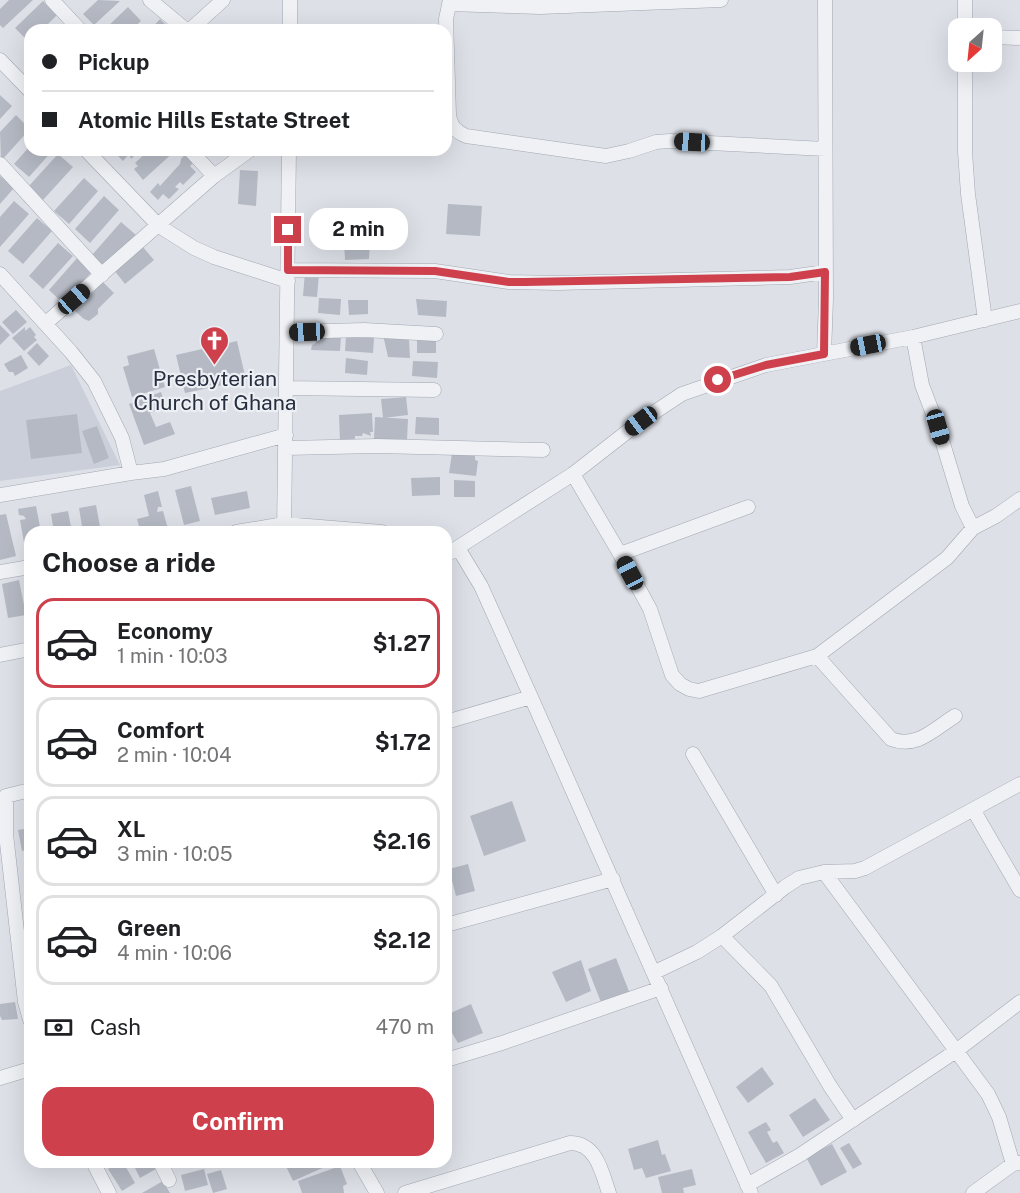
<!DOCTYPE html>
<html lang="en">
<head>
<meta charset="utf-8">
<style>
  body { margin:0; font-family:"Public Sans",sans-serif; background:#f2f2f2; color:#202124; height:100vh; display:flex; flex-direction:column; font-size:22px; white-space:nowrap }
  * { box-sizing:border-box; margin:0 }
  p { font-size:20px; color:#757577 }
  .icon { flex:none; width:33px; height:33px; fill:none; stroke:currentColor; stroke-width:2; stroke-linecap:round; stroke-linejoin:round }
  .map { position:relative; flex:1; overflow:hidden }
  .details { position:absolute; left:24px; top:526px; width:428px; height:642px; display:flex; flex-direction:column; background:#fff; border-radius:18px; box-shadow:0 6px 24px #0002 }
  .details>* { flex:none }
  .guide { position:absolute; left:24px; top:24px; width:428px; height:132px; border-radius:18px; box-shadow:0 6px 24px #0002; display:grid; align-content:center; height:132px; padding:0 18px; background:#fff }
  .needle { width:39px; rotate:207deg }
  .fabs { position:absolute; left:948px; top:18px; display:grid; gap:12px }
  .fabs a { display:grid; place-items:center; width:54px; height:54px; border-radius:12px; background:#fff; box-shadow:0 6px 24px #0002; font-size:30px }
  .end { position:absolute; width:27px; height:27px; margin:-14px; border:8px solid #cd404c; background:#fff; box-shadow:0 0 0 3px #fff }
  .from { border-radius:50% }
  .bubble { position:absolute; height:42px; border-radius:18px; background:#fff; box-shadow:0 6px 24px #0002; font-size:20px; font-weight:700; line-height:42px; text-align:center }
  .car { position:absolute; width:18px; height:36px; margin:-18px -9px; border-radius:8px; box-shadow:0 0 4px 2px #0007; background:linear-gradient(#222 24%,#8ab4d8 0 40%,#222 0 76%,#8ab4d8 0 86%,#222 0) }
  .guide b { display:flex; align-items:center; gap:21px; height:57px; font-size:22px }
  .guide b+b { border-top:2px solid #e0e0e0 }
  .guide i { width:15px; height:15px; background:#202124 }
  ul { padding:0; list-style:none }
  li { display:flex; align-items:center; gap:18px; height:90px; margin:0 12px 9px; padding:0 6px; border:3px solid #e0e0e0; border-radius:18px }
  li div { flex:1 }
  li b { display:block; font-size:22px }
  li em { font-style:normal; font-weight:700 }
  li.current { border-color:#cd404c }
  li>.icon { width:54px; height:54px; stroke-width:1.5 }
  h2 { padding:0 18px; font-size:27px; line-height:72px }
  .pay { display:flex; align-items:center; gap:15px; height:66px; padding:0 18px; font-size:22px }
  .pay p { margin-inline-start:auto }
  .cta { display:flex; gap:12px; margin-top:auto; padding:12px 18px }
  .cta a { flex:1; height:69px; border-radius:18px; background:#cd404c; color:#fff; font-size:24px; font-weight:700; line-height:69px; text-align:center }
  .map>svg:first-child { display:block }
</style>
</head>
<body>
<div class="map">
<svg width="1020" height="1193" viewBox="0 0 1020 1193">
  <rect width="100%" height="100%" fill="#dde0e7"/>
  <!-- built -->
  <path fill="#cbcfd9" d="M71 365 120 465 0 481V391Z"/>
  <!-- building -->
  <path fill="#b4b9c3" d="M9 0H33L3 28 0 25V9Z
    M98 0 120 1 94 25 83 14Z
    M43 1 57 15 42 30H30V43L15 28Z
    M128 7 141 21 131 30H104Z
    M160 19 171 30H150Z
    M0 95 12 106 0 119Z
    M16 115 30 129 1 161 0 132Z
    M30 146V150H53L29 177 14 164Z
    M112 150H140L131 159 129 154 123 161Z
    M149 150H176L143 180 134 169 138 166 135 163Z
    M188 151 197 159 190 166 196 172 183 185 180 182 175 187 179 189 169 199 163 194 158 200 150 192 158 183 160 186 180 164 181 159Z
    M58 154 73 167 43 200 28 187Z
    M240 170 258 171 256 206 238 204Z
    M0 176 14 188 0 204Z
    M84 178 98 191 69 224 54 211Z
    M104 196 119 210 90 243 75 229Z
    M14 201 29 214 0 247V217Z
    M448 204 482 206 480 236 446 234Z
    M37 218 52 231 23 264 8 251Z
    M121 222 136 235 106 268 92 255Z
    M370 241 369 259 345 260 344 242Z
    M58 243 73 256 43 289 29 276Z
    M143 247 154 260 125 284 114 270Z
    M78 257 93 270 64 304 49 290Z
    M305 272 319 274 317 297 303 296Z
    M103 282 114 293 98 309V314L89 321 84 319 75 311Z
    M319 298 341 299 340 315 318 313Z
    M416 299 447 301 446 317 418 315Z
    M348 300H368V314L349 315Z
    M16 310 27 322 13 334 2 322Z
    M0 325 10 335 0 345Z
    M25 327V331L30 327 36 335 34 337 37 340 24 351 12 338Z
    M318 335 341 336 340 351 311 350 312 345 316 343Z
    M383 335 409 339 410 358 388 357Z
    M346 336 374 338 373 353 345 351Z
    M417 338H436V353H417Z
    M237 341 246 380 185 393 176 355Z
    M37 343 49 356 39 366 27 353Z
    M154 349 165 387 132 397 123 367 129 365 127 356Z
    M21 355 28 368 15 376 13 372H9L4 364Z
    M346 358 368 361 367 375 345 373Z
    M413 361 438 362 437 378 412 376Z
    M161 392 166 407 150 413 156 427 170 422 175 434 144 445 129 404Z
    M406 397 408 415 383 418 381 399Z
    M372 413 373 432H370L371 436 363 433 362 436H355V441L340 442 339 415Z
    M77 414 82 453 31 459 26 420Z
    M375 417 408 419 407 440 374 439Z
    M416 417 439 418V435L415 434Z
    M97 426 109 458 94 464 82 431Z
    M452 453 475 456V460L478 461 476 476 449 473Z
    M440 477V495L412 496 411 478Z
    M454 480 475 481V497H454Z
    M191 486 200 521 184 525 175 490Z
    M158 491 162 507H158L157 512 163 511 168 529 153 532H150L149 528 140 530 137 519 149 516 144 495Z
    M247 491 250 508 215 515 211 498Z
    M96 505 101 532H83L79 508Z
    M36 506 41 532H30V554H26L20 520 26 519 24 516 19 515 18 509Z
    M68 511 72 532H54L51 514Z
    M6 514 16 556 0 560V515Z
    M19 580 26 615 8 618 2 584Z
    M512 801 526 841 484 856 470 816Z
    M30 828V849L22 851 18 830Z
    M468 864 475 891 456 896 449 869Z
    M616 958 630 994 602 1005 588 969Z
    M581 960 591 991 566 1002 552 972Z
    M15 1002 18 1019 2 1020 0 1016V1004Z
    M471 1004 483 1033 458 1043 446 1023V1015Z
    M762 1067 774 1084 748 1103 736 1087Z
    M815 1098 830 1120 803 1137 789 1115Z
    M766 1122 771 1130 767 1132 773 1143 777 1141 784 1153 766 1163 748 1132Z
    M658 1140 662 1155 665 1154 671 1171 646 1178 642 1168 634 1170 628 1149Z
    M849 1143 862 1164 853 1169 840 1148Z
    M832 1144 847 1172 821 1186 806 1157Z
    M123 1162 135 1183 122 1191 108 1169 118 1163 119 1164Z
    M132 1162H153L156 1169 140 1178Z
    M284 1162H325L327 1166 293 1181Z
    M340 1166 347 1184 343 1186 344 1193H302L298 1181Z
    M204 1169 208 1185 185 1191 181 1175Z
    M692 1169 696 1185 683 1188 684 1193H662L658 1177Z
    M221 1170 227 1189 213 1193 207 1174Z
    M163 1181 170 1193H142Z"/>
  <g fill="none" stroke-linecap="round" stroke-linejoin="round">
    <defs>
      <path id="minor" d="M52 0 80 30
        M150 0 186 30
        M450 0 446 19 449 115C451 126 455 131 466 136L606 156 629 151 656 142 670 141 825 149
        M965 0V28
        M449 4 540 7 721 0
        M190 30 223 0
        M290 30V0
        M992 37 1020 38
        M0 60 30 91
        M965 62V152L968 194 985 320
        M86 150 159 226 194 248 214 257 288 281
        M190 150 214 176
        M0 164 102 275
        M288 270 435 271 509 282 558 283 790 277 825 272
        M0 274 71 352 94 381 122 438 131 473
        M46 323 214 176 250 150
        M288 332 364 330 436 334
        M913 337 922 385 938 427 962 506 973 528
        M824 354 826 299 825 0
        M287 388 434 390
        M286 448 377 446 543 450
        M573 474 620 554 650 609 672 675 680 684 689 689 699 691 817 656 947 558 973 528 996 516 1020 499
        M0 495 131 473 164 469 286 435
        M236 532 284 524 382 532
        M284 532 289 150
        M458 548 481 586 531 697 751 1193
        M620 554 748 507
        M446 555 573 474 641 421 682 394 766 365 913 337 1020 311
        M0 572 30 567
        M0 655 30 649
        M817 656 891 739C917 749 934 729 955 716
        M446 722 531 697
        M693 754 776 895
        M30 790 6 796V834L25 1002 30 1020
        M974 811 1020 890
        M824 872 988 1094 999 1117 1013 1164
        M446 925 613 879
        M722 936 771 986 830 1086 853 1120
        M655 972 697 952 722 936 785 887 799 878 824 872 855 871 865 868 1020 784
        M446 1060 502 1043 661 988
        M0 1078 30 1069
        M93 1162 109 1193
        M160 1162 169 1180
        M359 1162 377 1193
        M747 1185 800 1155 956 1051 1020 1002
        M405 1193 570 1143C597 1143 602 1173 609 1193
        M973 1193 1013 1164 1020 1163"/>
    </defs>
    <!-- minor casing -->
    <use href="#minor" stroke="#a2a7b1" stroke-width="15"/>
    <!-- minor -->
    <use href="#minor" stroke="#eff1f5" stroke-width="14"/>
  </g>
  <g fill="none" stroke-linecap="round" stroke-linejoin="round">
    <!-- route -->
    <path stroke="#cd404c" stroke-width="8" d="M288 230V270L435 271 509 282H525L790 277 825 272 824 354 766 365 718 380"/>
  </g>
  <!-- icons -->
  <defs>
    <symbol id="church-pin" viewBox="-11 -11 22 30"><path d="M0 17L-7.5 6A9.5 9.5 0 1 1 7.5 6Z" fill="#cd404c" stroke="#eceff4"/><path d="M-1.2-6h2.4v3.5h3.3v2.4h-3.3V6h-2.4V-.1h-3.3v-2.4h3.3Z" fill="#fff"/></symbol>
  </defs>
  <g fill-rule="evenodd">
    <use href="#church-pin" x="198" y="324" width="33" height="45"/>
  </g>
  <g text-anchor="middle" stroke-width="4.5" stroke-linejoin="round" paint-order="stroke">
    <!-- poi labels -->
    <g font-size="21" fill="#262d3d" stroke="#eceff4">
      <text x="215" y="386">Presbyterian<tspan x="215" dy="24">Church of Ghana</tspan></text>
    </g>
  </g>
</svg>
<div class="fabs">
<a><svg class="needle" viewBox="-14 -14 28 28"><path d="M0-13l5 13h-10z" fill="#e53935"/><path d="M0 13l5-13h-10z" fill="#757577"/></svg></a>
</div>
<i class="end from" style="left:718px;top:380px"></i>
<i class="end" style="left:288px;top:230px"></i>
<div class="bubble" style="left:309px;top:208px;width:99px">2 min</div>
<i class="car" style="left:692px;top:142px;rotate:273deg"></i>
<i class="car" style="left:74px;top:299px;rotate:49deg"></i>
<i class="car" style="left:307px;top:332px;rotate:268deg"></i>
<i class="car" style="left:868px;top:345px;rotate:259deg"></i>
<i class="car" style="left:641px;top:421px;rotate:233deg"></i>
<i class="car" style="left:938px;top:427px;rotate:164deg"></i>
<i class="car" style="left:630px;top:573px;rotate:332deg"></i>
<div class="guide">
<b><i class="from"></i>Pickup</b>
<b><i></i>Atomic Hills Estate Street</b>
</div>
<section class="details">
<h2>Choose a ride</h2>
<ul>
<li class="current"><svg class="icon" aria-label="car" viewBox="0 0 24 24"><path d="M5 17H2v-5l4-1 3-4h7l3 4 3 1v5h-3M9 17h6M6 11h13"/><circle cx="7" cy="17" r="2"/><circle cx="17" cy="17" r="2"/></svg><div><b>Economy</b><p>1 min · 10:03</p></div><em>$1.27</em></li>
<li><svg class="icon" aria-label="car" viewBox="0 0 24 24"><path d="M5 17H2v-5l4-1 3-4h7l3 4 3 1v5h-3M9 17h6M6 11h13"/><circle cx="7" cy="17" r="2"/><circle cx="17" cy="17" r="2"/></svg><div><b>Comfort</b><p>2 min · 10:04</p></div><em>$1.72</em></li>
<li><svg class="icon" aria-label="car" viewBox="0 0 24 24"><path d="M5 17H2v-5l4-1 3-4h7l3 4 3 1v5h-3M9 17h6M6 11h13"/><circle cx="7" cy="17" r="2"/><circle cx="17" cy="17" r="2"/></svg><div><b>XL</b><p>3 min · 10:05</p></div><em>$2.16</em></li>
<li><svg class="icon" aria-label="car" viewBox="0 0 24 24"><path d="M5 17H2v-5l4-1 3-4h7l3 4 3 1v5h-3M9 17h6M6 11h13"/><circle cx="7" cy="17" r="2"/><circle cx="17" cy="17" r="2"/></svg><div><b>Green</b><p>4 min · 10:06</p></div><em>$2.12</em></li>
</ul>
<div class="pay"><svg class="icon" aria-label="cash" viewBox="0 0 24 24"><path d="M3 7h18v10H3z"/><circle cx="12" cy="12" r="2"/></svg>Cash<p>470 m</p></div>
<div class="cta"><a>Confirm</a></div>
</section>
</div>
</body>
</html>
